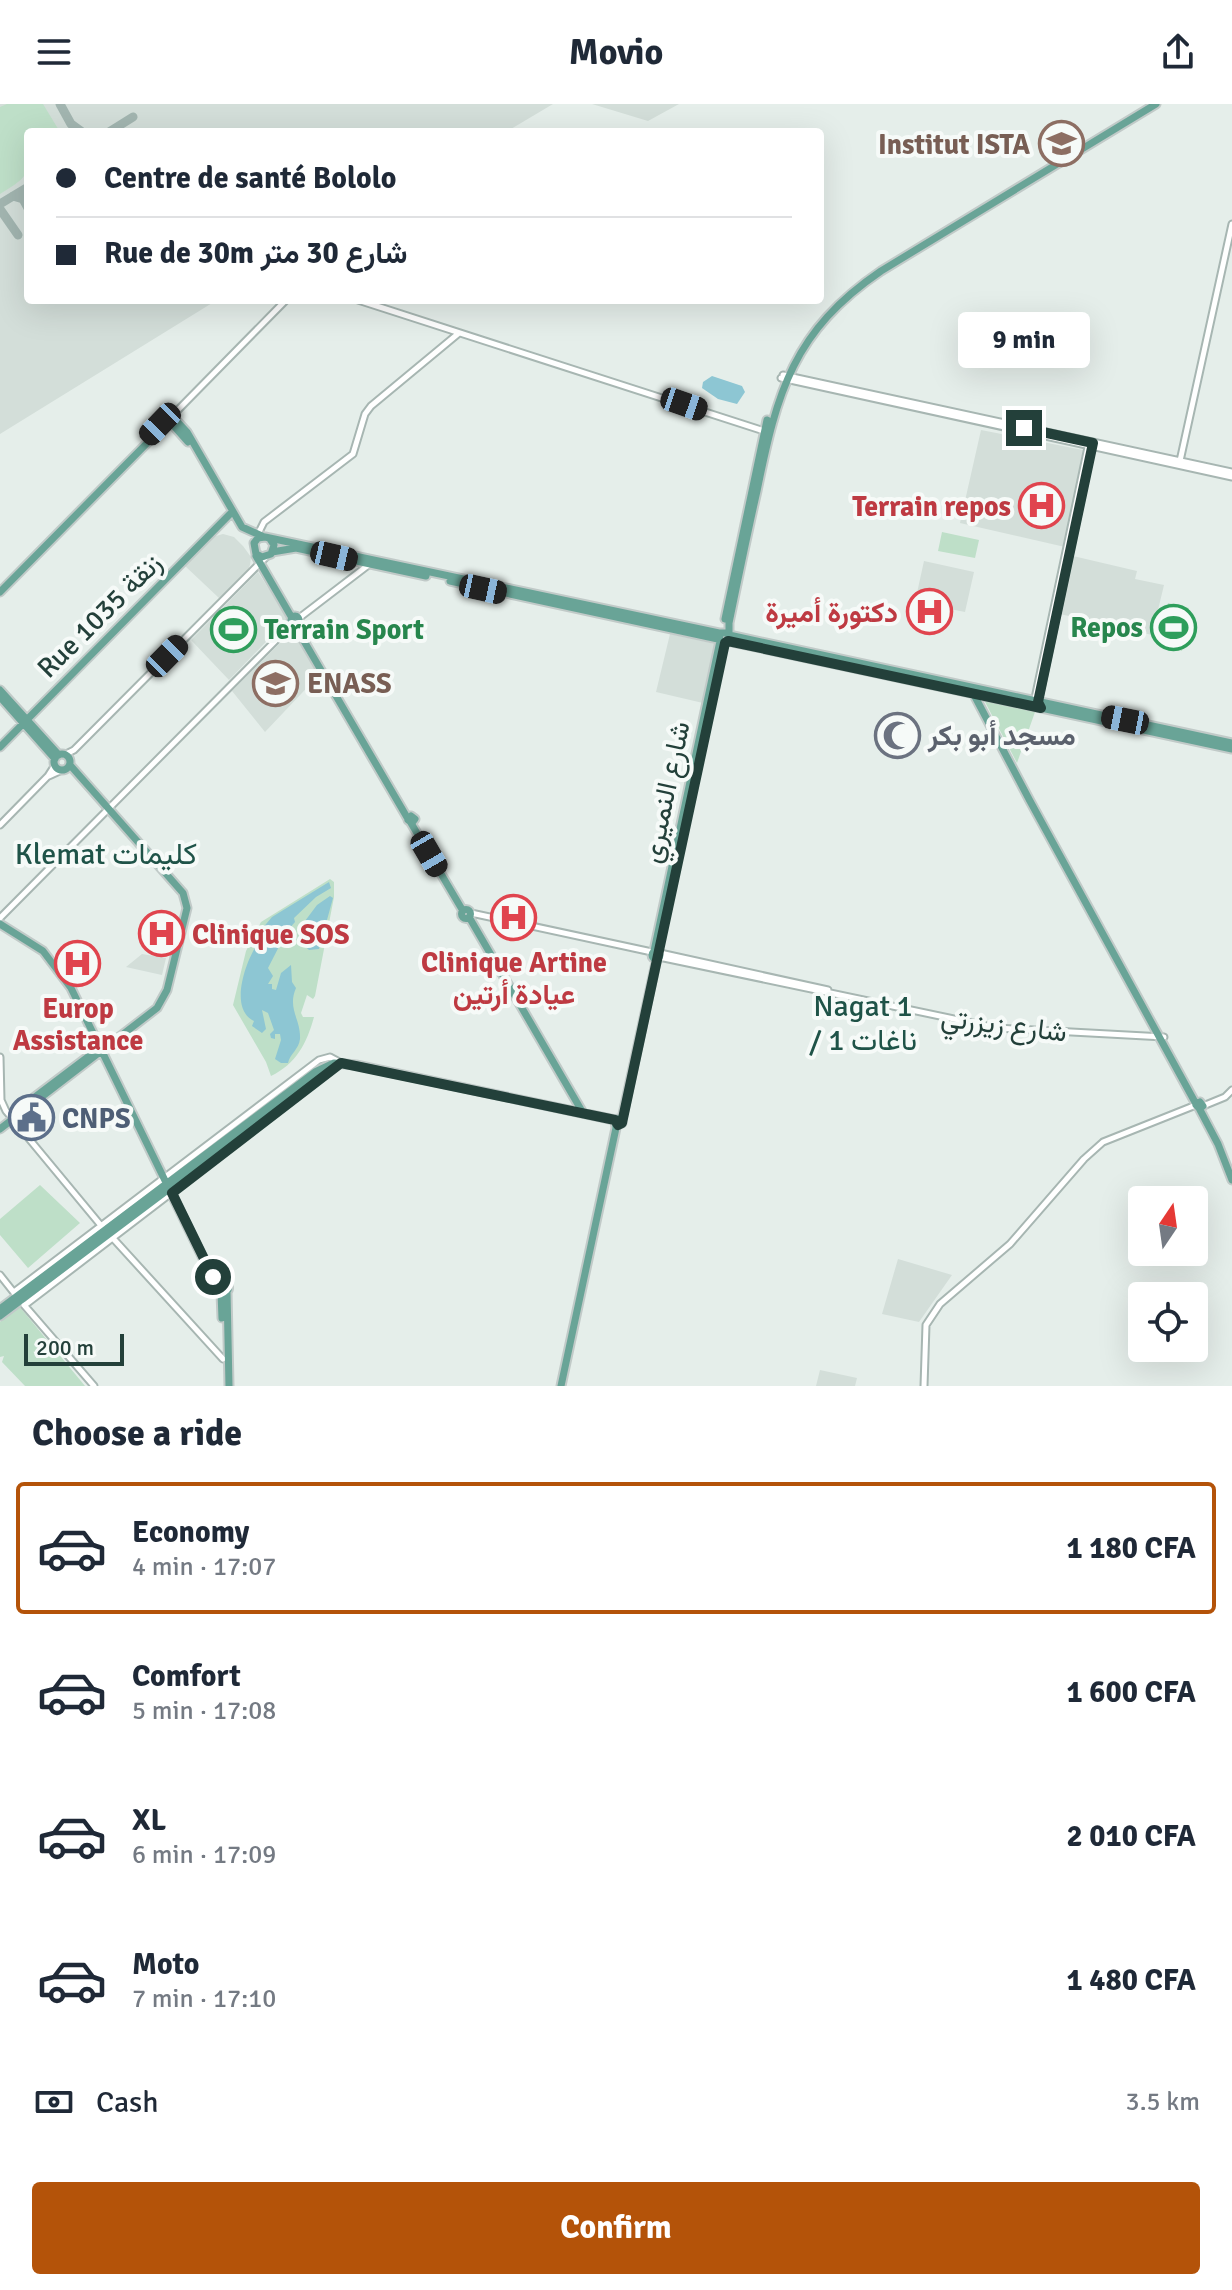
<!DOCTYPE html>
<html lang="en">
<head>
<meta charset="utf-8">
<style>
  body { margin:0; font-family:Signika,Vazirmatn,sans-serif; background:#f2f2f3; color:#1f2937; height:100vh; display:flex; flex-direction:column; font-size:30px; white-space:nowrap }
  * { box-sizing:border-box; margin:0 }
  p { font-size:26px; color:#747a83 }
  .icon { flex:none; width:44px; height:44px; fill:none; stroke:currentColor; stroke-width:2; stroke-linecap:round; stroke-linejoin:round }
  .map { position:relative; height:1282px; overflow:hidden }
  .sheet { display:flex; flex-direction:column; background:#fff; flex:1 }
  .sheet>* { flex:none }
  .banner { position:absolute; left:24px; top:24px; width:800px; height:176px; border-radius:8px; box-shadow:0 8px 32px #0002; display:grid; align-content:center; height:176px; padding:0 32px; background:#fff }
  .needle { width:52px; rotate:13deg }
  .buttons { position:absolute; left:1128px; top:1082px; display:grid; gap:16px }
  .buttons a { display:grid; place-items:center; width:80px; height:80px; border-radius:8px; background:#fff; box-shadow:0 8px 32px #0002; font-size:40px }
  .scale { position:absolute; left:24px; bottom:20px; width:100px; box-sizing:border-box; padding-left:8px; border:4px solid #23403a; border-top:0; font-size:22px; line-height:28px; white-space:nowrap; color:#23403a; -webkit-text-stroke:6px #f6faf8; paint-order:stroke }
  .end { position:absolute; width:36px; height:36px; margin:-18px; border:10px solid #23403a; background:#fff; box-shadow:0 0 0 4px #fff }
  .from { border-radius:50% }
  .bubble { position:absolute; height:56px; border-radius:8px; background:#fff; box-shadow:0 8px 32px #0002; font-size:26px; font-weight:700; line-height:56px; text-align:center }
  .car { position:absolute; width:24px; height:48px; margin:-24px -12px; border-radius:10px; box-shadow:0 0 6px 2px #0007; background:linear-gradient(#222 24%,#8ab4d8 0 40%,#222 0 76%,#8ab4d8 0 86%,#222 0) }
  .banner b { display:flex; align-items:center; gap:28px; height:76px; font-size:30px }
  .banner b+b { border-top:2px solid #e0e1e3 }
  .banner i { width:20px; height:20px; background:#1f2937 }
  ul { padding:0; list-style:none }
  li { display:flex; align-items:center; gap:24px; height:132px; margin:0 16px 12px; padding:0 16px; border:4px solid transparent; border-radius:8px }
  li div { flex:1 }
  li b { display:block; font-size:30px }
  li em { font-style:normal; font-weight:700 }
  li.selected { border-color:#b45309 }
  li>.icon { width:72px; height:72px; stroke-width:1.5 }
  h2 { padding:0 32px; font-size:36px; line-height:96px }
  .pay { display:flex; align-items:center; gap:20px; height:88px; padding:0 32px; font-size:30px }
  .pay p { margin-inline-start:auto }
  .primary-button { display:flex; gap:16px; margin-top:auto; padding:16px 32px }
  .primary-button a { flex:1; height:92px; border-radius:8px; background:#b45309; color:#fff; font-size:32px; font-weight:700; line-height:92px; text-align:center }
  header { display:flex; justify-content:space-between; align-items:center; height:104px; padding:0 32px; background:#fff; font-size:36px; font-weight:700 }
  .map>svg:first-child { display:block }
</style>
</head>
<body>
<header><svg class="icon" aria-label="menu" viewBox="0 0 24 24"><path d="M4 6h16M4 12h16M4 18h16"/></svg>Movio<svg class="icon" aria-label="share" viewBox="0 0 24 24"><path d="M12 15V3M7 8l5-5 5 5M5 13v7h14v-7"/></svg></header>
<div class="map">
<svg width="1232" height="1282" viewBox="0 0 1232 1282">
  <rect width="100%" height="100%" fill="#e5eeea"/>
  <!-- built -->
  <path fill="#d3ded9" d="M0 0H553L506 28H28V196H217L0 330Z
    M592 0H679L648 17Z
    M981 326 1083 346 1065 443 960 419Z
    M223 430 234 433 243 442 251 453 250 461 245 473 219 494 184 461 212 433Z
    M1073 452 1137 467 1135 475 1164 481 1152 531 1060 510Z
    M924 457 974 468 965 508 915 498Z
    M258 468 288 515 229 576 191 536Z
    M293 526 319 571 265 628 232 587Z
    M670 530 715 540 703 599 656 588Z
    M152 813 176 818 170 840 147 835Z
    M142 850 166 854 162 871 126 863Z
    M898 1155 952 1171 919 1218 882 1210Z
    M820 1266 857 1274 855 1282H816Z"/>
  <!-- green -->
  <path fill="#bedfc8" d="M7 0H43L60 28H28C28 67 36 69 0 90V3Z
    M942 428 979 436 975 454 938 447Z
    M1168 499 1189 504 1182 547 1159 542Z
    M222 517 244 518V534L221 532Z
    M984 596 1035 608 1017 659Z
    M330 775 334 778V793L315 892 313 895 307 891 301 909 303 913H314C307 939 296 960 271 972L266 958 233 901 246 847 261 818Z
    M40 1081 80 1119 28 1164 0 1131V1115Z
    M19 1202 85 1282H25L2 1258 4 1252 0 1253V1218Z"/>
  <!-- water -->
  <path fill="#8dc6d3" d="M712 272 742 282 745 288 737 300 718 295 702 284 703 278Z
    M329 778 331 784 316 793 294 814 295 818 287 827 268 864 273 872 268 880H272V885L276 886 281 869 291 861 292 878 296 884C287 905 301 915 300 935 299 945 290 950 288 959H281L275 955 281 936 280 930H275V935L271 934 270 930 274 926 268 909 262 906 266 925 262 929 252 922 254 917C229 905 245 860 256 842L255 833 272 813Z
    M330 792 333 794 319 845 309 846 297 835 303 828 302 821 317 801Z"/>
  <g fill="none" stroke-linecap="round" stroke-linejoin="round">
    <!-- taxiway -->
    <path stroke="#a2b5b0" stroke-width="9" d="M60 0 71 20 82 28
      M109 28 133 13
      M13 92 23 95 28 104
      M0 100 28 83
      M0 105 18 131"/>
    <defs>
      <path id="minor" d="M358 196 764 327
        M783 271 1232 368
        M781 274 1232 373
        M171 313 286 196
        M1180 357 1232 120
        M258 430 264 418 353 350 365 310 371 302 459 229
        M299 514 371 459
        M1034 599 1088 343
        M1038 599 1092 343
        M64 651 74 646 267 452
        M49 672 62 666
        M0 721 48 672 55 661
        M471 809 652 848
        M0 814 293 519
        M660 849 828 886
        M659 853 997 924 1164 933
        M0 953 1 996 6 1007 103 1124
        M1203 1002 1225 993 1232 986
        M110 1131 223 1255
        M0 1171 15 1190
        M14 1188 319 956 330 953 341 959 25 1201
        M24 1201 94 1282
        M924 1282 926 1221 940 1200 1010 1140 1084 1055 1103 1038 1196 1001"/>
      <path id="major" d="M169 313 175 314V319H169Z
        M175 315 187 328 242 423 262 432
        M172 320 188 338
        M270 435 274 441 271 450 262 453 256 450 254 439 258 434 265 433 719 529
        M272 448 296 444 426 472
        M256 452 292 514
        M450 477 718 535
        M0 488 161 325 170 320
        M291 516a4 4 0 1 1 8 0a4 4 0 1 1-8 0Z
        M725 515 767 316
        M294 520 408 715
        M727 529H719L720 537 725 539 729 535V519C738 475 747 431 757 387 777 288 793 227 881 167L1156 0
        M729 531 1232 639
        M728 537 1232 645
        M0 586 59 651
        M972 587 1030 697 1196 1000
        M0 593 55 655
        M0 643 230 410
        M54 658a8 8 0 1 1 16 0a8 8 0 1 1-16 0Z
        M411 712 415 715 412 719 408 716Z
        M411 719 463 807
        M461.5 810a4.5 4.5 0 1 1 9 0a4.5 4.5 0 1 1-9 0Z
        M469 813 583 1009
        M0 820 43 847 71 884 217 1183
        M652 851a4 4 0 1 1 8 0a4 4 0 1 1-8 0Z
        M654 847 720 537
        M1200 998 1203 1002 1199 1004 1196 1001Z
        M1199 1004 1218 1040 1232 1076
        M15 1008 97 946
        M622 1015 657 854
        M0 1025 157 904 167 886 187 804 183 789 70 661
        M217.5 1184a5.5 5.5 0 1 1 11 0a5.5 5.5 0 1 1-11 0Z
        M227 1187 229 1282
        M221 1189 222 1214
        M0 1205 315 968 334 959 356 961 615 1016
        M0 1212 270 1009 321 966
        M561 1282 616 1024 615 1016 621 1014 622 1019 617 1020"/>
    </defs>
    <!-- minor casing -->
    <use href="#minor" stroke="#a7b6b2" stroke-width="9"/>
    <!-- major casing -->
    <use href="#major" stroke="#c1cac8" stroke-width="11"/>
    <!-- minor -->
    <use href="#minor" stroke="#fff" stroke-width="5"/>
    <!-- major -->
    <use href="#major" stroke="#69a497" stroke-width="7"/>
  </g>
  <g fill="none" stroke-linecap="round" stroke-linejoin="round">
    <!-- route -->
    <path stroke="#23403a" stroke-width="10" d="M213 1173 172 1089 341 959 615 1016 618 1021 622 1019 725 539 728 537 1041 604 1038 598 1093 339 1024 324"/>
  </g>
  <!-- icons -->
  <defs>
    <symbol id="university-ring" viewBox="-11 -11 22 22"><circle r="9.5" fill="#f6faf8" stroke="#8d6e63" stroke-width="1.5"/><path d="M0-5L7-2L0 1L-7-2ZM-4 1L0 2.5L4 1V4Q0 6-4 4Z" fill="#8d6e63"/></symbol>
    <symbol id="hospital-ring" viewBox="-11 -11 22 22"><circle r="9.5" fill="#f6faf8" stroke="#e0444e" stroke-width="1.5"/><path d="M-5-5h3v3.5h4V-5h3V5h-3V1.5h-4V5h-3Z" fill="#e0444e"/></symbol>
    <symbol id="stadium-ring" viewBox="-11 -11 22 22"><circle r="9.5" fill="#f6faf8" stroke="#2e9e5b" stroke-width="1.5"/><path d="M0-5a6.5 5 0 1 0 0 10a6.5 5 0 1 0 0-10ZM-3.5-1.8h7v3.6h-7Z" fill="#2e9e5b"/></symbol>
    <symbol id="mosque-ring" viewBox="-11 -11 22 22"><circle r="9.5" fill="#f6faf8" stroke="#6b7280" stroke-width="1.5"/><path d="M3.5-4.9A6 6 0 1 0 3.5 4.9A5 5 0 1 1 3.5-4.9Z" fill="#6b7280"/></symbol>
    <symbol id="civic-ring" viewBox="-11 -11 22 22"><circle r="9.5" fill="#f6faf8" stroke="#5c6f8a" stroke-width="1.5"/><path d="M-.6-6.5H3V-4.5H.6V-3L4-1V1h2V6H-6V1h2V-1L-.6-3ZM-1.2 2.5V6h2.4V2.5Z" fill="#5c6f8a"/></symbol>
  </defs>
  <g fill-rule="evenodd">
    <use href="#university-ring" x="1036" y="14" width="51" height="51"/>
    <use href="#hospital-ring" x="1016" y="376" width="51" height="51"/>
    <use href="#hospital-ring" x="904" y="482" width="51" height="51"/>
    <use href="#stadium-ring" x="1148" y="498" width="51" height="51"/>
    <use href="#stadium-ring" x="208" y="500" width="51" height="51"/>
    <use href="#university-ring" x="250" y="554" width="51" height="51"/>
    <use href="#mosque-ring" x="872" y="606" width="51" height="51"/>
    <use href="#hospital-ring" x="488" y="788" width="51" height="51"/>
    <use href="#hospital-ring" x="136" y="804" width="51" height="51"/>
    <use href="#hospital-ring" x="52" y="834" width="51" height="51"/>
    <use href="#civic-ring" x="6" y="988" width="51" height="51"/>
  </g>
  <g text-anchor="middle" stroke-width="8" stroke-linejoin="round" paint-order="stroke">
    <!-- education labels -->
    <g font-size="28" font-weight="bold" fill="#785e54" stroke="#f6faf8" text-anchor="end">
      <text x="1030" y="50">Institut ISTA</text>
      <text x="307" y="589" text-anchor="start">ENASS</text>
    </g>
    <!-- health labels -->
    <g font-size="28" font-weight="bold" fill="#be3a42" stroke="#f6faf8" text-anchor="end">
      <text x="1011" y="412">Terrain repos</text>
      <text x="898" y="518">دكتورة أميرة</text>
      <text x="192" y="840" text-anchor="start">Clinique SOS</text>
      <text x="514" y="868" text-anchor="middle">Clinique Artine<tspan x="514" dy="32">عيادة أرتين</tspan></text>
      <text x="78" y="914" text-anchor="middle">Europ<tspan x="78" dy="32">Assistance</tspan></text>
    </g>
    <!-- street labels -->
    <g font-size="28" fill="#23403a" stroke="#f6faf8">
      <text transform="translate(99 511) rotate(-45)" y="10">Rue 1035 زنقة</text>
      <text transform="translate(665 688) rotate(-78)" y="10">شارع النميري</text>
      <text transform="translate(1004 920) rotate(7)" y="10">شارع زيزرتي</text>
    </g>
    <!-- leisure labels -->
    <g font-size="28" font-weight="bold" fill="#27864d" stroke="#f6faf8" text-anchor="end">
      <text x="1143" y="533">Repos</text>
      <text x="264" y="535" text-anchor="start">Terrain Sport</text>
    </g>
    <!-- worship labels -->
    <g font-size="28" font-weight="bold" fill="#5b616d" stroke="#f6faf8" text-anchor="start">
      <text x="928" y="641">مسجد أبو بكر</text>
    </g>
    <!-- service labels -->
    <g font-size="28" font-weight="bold" fill="#4e5e75" stroke="#f6faf8" text-anchor="start">
      <text x="62" y="1024">CNPS</text>
    </g>
    <!-- neighbourhood labels -->
    <g font-size="30" fill="#1f5348" stroke="#f6faf8">
      <text x="106" y="760">Klemat كليمات</text>
      <text x="863" y="912">Nagat 1<tspan x="863" dy="34">/ ناغات 1</tspan></text>
    </g>
  </g>
</svg>
<div class="buttons">
<a><svg class="needle" viewBox="-14 -14 28 28"><path d="M0-13l5 13h-10z" fill="#e53935"/><path d="M0 13l5-13h-10z" fill="#747a83"/></svg></a>
<a><svg class="icon" aria-label="locate" viewBox="0 0 24 24"><circle cx="12" cy="12" r="6"/><path d="M12 2v4M12 18v4M2 12h4M18 12h4"/></svg></a>
</div>
<div class="scale">200 m</div>
<i class="end from" style="left:213px;top:1173px"></i>
<i class="end" style="left:1024px;top:324px"></i>
<div class="bubble" style="left:958px;top:208px;width:132px">9 min</div>
<i class="car" style="left:684px;top:300px;rotate:109deg"></i>
<i class="car" style="left:160px;top:320px;rotate:224deg"></i>
<i class="car" style="left:334px;top:452px;rotate:103deg"></i>
<i class="car" style="left:483px;top:485px;rotate:102deg"></i>
<i class="car" style="left:167px;top:552px;rotate:45deg"></i>
<i class="car" style="left:1125px;top:616px;rotate:281deg"></i>
<i class="car" style="left:429px;top:750px;rotate:150deg"></i>
<div class="banner">
<b><i class="from"></i>Centre de santé Bololo</b>
<b><i></i>Rue de 30m شارع 30 متر</b>
</div>
</div>
<section class="sheet">
<h2>Choose a ride</h2>
<ul>
<li class="selected"><svg class="icon" aria-label="car" viewBox="0 0 24 24"><path d="M5 17H2v-5l4-1 3-4h7l3 4 3 1v5h-3M9 17h6M6 11h13"/><circle cx="7" cy="17" r="2"/><circle cx="17" cy="17" r="2"/></svg><div><b>Economy</b><p>4 min · 17:07</p></div><em>1 180 CFA</em></li>
<li><svg class="icon" aria-label="car" viewBox="0 0 24 24"><path d="M5 17H2v-5l4-1 3-4h7l3 4 3 1v5h-3M9 17h6M6 11h13"/><circle cx="7" cy="17" r="2"/><circle cx="17" cy="17" r="2"/></svg><div><b>Comfort</b><p>5 min · 17:08</p></div><em>1 600 CFA</em></li>
<li><svg class="icon" aria-label="car" viewBox="0 0 24 24"><path d="M5 17H2v-5l4-1 3-4h7l3 4 3 1v5h-3M9 17h6M6 11h13"/><circle cx="7" cy="17" r="2"/><circle cx="17" cy="17" r="2"/></svg><div><b>XL</b><p>6 min · 17:09</p></div><em>2 010 CFA</em></li>
<li><svg class="icon" aria-label="car" viewBox="0 0 24 24"><path d="M5 17H2v-5l4-1 3-4h7l3 4 3 1v5h-3M9 17h6M6 11h13"/><circle cx="7" cy="17" r="2"/><circle cx="17" cy="17" r="2"/></svg><div><b>Moto</b><p>7 min · 17:10</p></div><em>1 480 CFA</em></li>
</ul>
<div class="pay"><svg class="icon" aria-label="cash" viewBox="0 0 24 24"><path d="M3 7h18v10H3z"/><circle cx="12" cy="12" r="2"/></svg>Cash<p>3.5 km</p></div>
<div class="primary-button"><a>Confirm</a></div>
</section>
</body>
</html>
